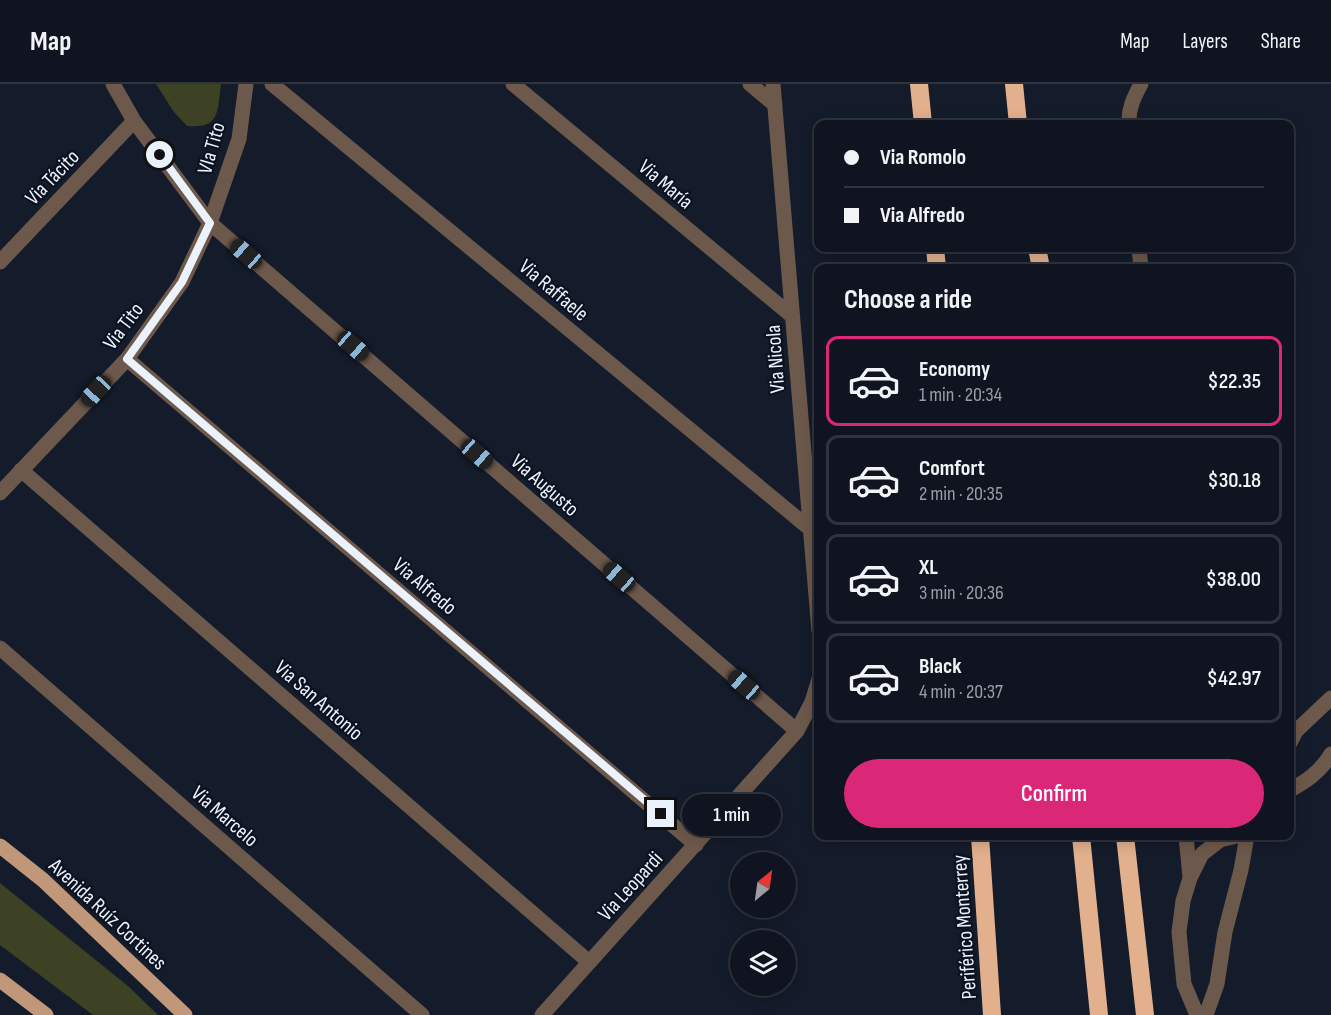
<!DOCTYPE html>
<html lang="en">
<head>
<meta charset="utf-8">
<style>
  body { margin:0; font-family:"Sofia Sans Condensed",sans-serif; background:#181d29; color:#f1f3f6; height:100vh; display:flex; flex-direction:column; font-size:22px; white-space:nowrap }
  * { box-sizing:border-box; margin:0 }
  p { font-size:20px; color:#9b9ea5 }
  .icon { flex:none; width:33px; height:33px; fill:none; stroke:currentColor; stroke-width:2; stroke-linecap:round; stroke-linejoin:round }
  .map { position:relative; flex:1; overflow:hidden }
  .panel { position:absolute; left:814px; top:180px; width:480px; height:576px; display:flex; flex-direction:column; background:#0f1420; border-radius:12px; box-shadow:0 3px 15px #0003,0 0 0 2px #2f333e }
  .panel>* { flex:none }
  .top-card { position:absolute; left:814px; top:36px; width:480px; height:132px; border-radius:12px; box-shadow:0 3px 15px #0003,0 0 0 2px #2f333e; display:grid; align-content:center; height:132px; padding:0 30px; background:#0f1420 }
  .needle { width:39px; rotate:29deg }
  .buttons { position:absolute; left:730px; top:768px; display:grid; gap:12px }
  .buttons a { display:grid; place-items:center; width:66px; height:66px; border-radius:50%; background:#0f1420; box-shadow:0 3px 15px #0003,0 0 0 2px #2f333e; font-size:30px }
  .end { position:absolute; width:27px; height:27px; margin:-14px; border:8px solid #ecf2fc; background:#111; box-shadow:0 0 0 3px #111 }
  .from { border-radius:50% }
  .bubble { position:absolute; height:42px; border-radius:21px; background:#0f1420; box-shadow:0 3px 15px #0003,0 0 0 2px #2f333e; font-size:20px; font-weight:600; line-height:42px; text-align:center }
  .car { position:absolute; width:18px; height:36px; margin:-18px -9px; border-radius:8px; box-shadow:0 0 4px 2px #0007; background:linear-gradient(#222 24%,#8ab4d8 0 40%,#222 0 76%,#8ab4d8 0 86%,#222 0) }
  .top-card b { display:flex; align-items:center; gap:21px; height:57px; font-size:22px }
  .top-card b+b { border-top:2px solid #2f333e }
  .top-card i { width:15px; height:15px; background:#f1f3f6 }
  ul { padding:0; list-style:none }
  li { display:flex; align-items:center; gap:18px; height:90px; margin:0 12px 9px; padding:0 18px; border:3px solid #2f333e; border-radius:12px }
  li div { flex:1 }
  li b { display:block; font-size:22px }
  li em { font-style:normal; font-weight:600 }
  li.active { border-color:#db2777 }
  li>.icon { width:54px; height:54px; stroke-width:1.5 }
  h2 { padding:0 30px; font-size:27px; line-height:72px }
  .button { display:flex; gap:12px; margin-top:auto; padding:12px 30px }
  .button a { flex:1; height:69px; border-radius:36px; background:#db2777; color:#fff; font-size:24px; font-weight:600; line-height:69px; text-align:center }
  header { display:flex; align-items:center; gap:36px; box-sizing:border-box; height:84px; padding:0 30px; background:#0f1420; border-bottom:2px solid #2f333e }
  header strong { font-size:28px }
  nav { display:flex; gap:33px; margin-inline-start:auto; font-size:21px }
  .map>svg:first-child { display:block }
</style>
</head>
<body>
<header>
<strong>Map</strong>
<nav><a>Map</a><a>Layers</a><a>Share</a></nav>
</header>
<div class="map">
<svg width="1331" height="931" viewBox="0 0 1331 931">
  <rect width="100%" height="100%" fill="#141b2a"/>
  <!-- green -->
  <path fill="#3d4224" d="M156 0H221C217 27 221 45 187 42L174 28Z
    M0 799 128 902 158 931H93L0 861Z"/>
  <g fill="none" stroke-linecap="round" stroke-linejoin="round">
    <!-- minor -->
    <path stroke="#6d594b" stroke-width="15" d="M113 0 134 37 210 139 797 647
      M272 0 809 444
      M513 0 792 232
      M750 0 775 21
      M773 0 819 547
      M1129 40C1128 25 1134 13 1141 0
      M1139 164 1141 184
      M0 178 134 37
      M127 275 696 761
      M21 386 589 878
      M0 409 127 275 182 198 210 139 239 55 246 0
      M0 564 422 931
      M1290 659 1296 647 1331 614
      M1290 706C1307 697 1321 687 1331 670
      M1186 752 1190 793
      M542 931 797 647 812 618 819 595
      M1197 931 1184 900 1179 848 1183 817 1190 794 1202 770 1220 756 1237 752
      M1206 931 1217 900 1225 848 1241 786 1247 752"/>
    <!-- major -->
    <path stroke="#c1977a" stroke-width="15" d="M0 762 43 796 185 931
      M0 896 46 931"/>
    <!-- highway -->
    <path stroke="#e2b08c" stroke-width="18" d="M919 0 923 40
      M1014 0 1018 40
      M935 164 937 184
      M1037 164 1041 184
      M980 752 992 931
      M1081 752 1099 931
      M1125 752 1145 931"/>
  </g>
  <g fill="none" stroke-linecap="round" stroke-linejoin="round">
    <!-- route -->
    <path stroke="#ecf2fc" stroke-width="8" d="M160 71 210 139 182 198 127 275 661 730"/>
  </g>
  <g text-anchor="middle" stroke-width="4.5" stroke-linejoin="round" paint-order="stroke">
    <!-- street labels -->
    <g font-size="21" fill="#ecf2fc" stroke="#0b1220">
      <text transform="translate(211 64) rotate(-74)" y="7">VIa Tito</text>
      <text transform="translate(52 93) rotate(-46)" y="7">Via Tácito</text>
      <text transform="translate(666 100) rotate(40)" y="7">Via María</text>
      <text transform="translate(554 206) rotate(40)" y="7">Via Raffaele</text>
      <text transform="translate(123 242) rotate(-53)" y="7">Via Tito</text>
      <text transform="translate(775 275) rotate(-94)" y="7">Via Nicola</text>
      <text transform="translate(545 401) rotate(41)" y="7">Via Augusto</text>
      <text transform="translate(425 502) rotate(40)" y="7">Via Alfredo</text>
      <text transform="translate(319 616) rotate(41)" y="7">Via San Antonio</text>
      <text transform="translate(225 732) rotate(41)" y="7">Via Marcelo</text>
      <text transform="translate(630 802) rotate(-48)" y="7">Via Leopardi</text>
      <text transform="translate(108 830) rotate(43)" y="7">Avenida Ruíz Cortines</text>
      <text transform="translate(964 843) rotate(-94)" y="7">Periférico Monterrey</text>
    </g>
  </g>
</svg>
<div class="buttons">
<a><svg class="needle" viewBox="-14 -14 28 28"><path d="M0-13l5 13h-10z" fill="#e53935"/><path d="M0 13l5-13h-10z" fill="#9b9ea5"/></svg></a>
<a><svg class="icon" aria-label="layers" viewBox="0 0 24 24"><path d="M12 4l9 5-9 5-9-5zM3 14l9 5 9-5"/></svg></a>
</div>
<i class="end from" style="left:160px;top:71px"></i>
<i class="end" style="left:661px;top:730px"></i>
<div class="bubble" style="left:682px;top:710px;width:99px">1 min</div>
<i class="car" style="left:246px;top:170px;rotate:311deg"></i>
<i class="car" style="left:353px;top:262px;rotate:131deg"></i>
<i class="car" style="left:96px;top:307px;rotate:223deg"></i>
<i class="car" style="left:477px;top:370px;rotate:131deg"></i>
<i class="car" style="left:619px;top:493px;rotate:311deg"></i>
<i class="car" style="left:744px;top:601px;rotate:311deg"></i>
<div class="top-card">
<b><i class="from"></i>Via Romolo</b>
<b><i></i>Via Alfredo</b>
</div>
<section class="panel">
<h2>Choose a ride</h2>
<ul>
<li class="active"><svg class="icon" aria-label="car" viewBox="0 0 24 24"><path d="M5 17H2v-5l4-1 3-4h7l3 4 3 1v5h-3M9 17h6M6 11h13"/><circle cx="7" cy="17" r="2"/><circle cx="17" cy="17" r="2"/></svg><div><b>Economy</b><p>1 min · 20:34</p></div><em>$22.35</em></li>
<li><svg class="icon" aria-label="car" viewBox="0 0 24 24"><path d="M5 17H2v-5l4-1 3-4h7l3 4 3 1v5h-3M9 17h6M6 11h13"/><circle cx="7" cy="17" r="2"/><circle cx="17" cy="17" r="2"/></svg><div><b>Comfort</b><p>2 min · 20:35</p></div><em>$30.18</em></li>
<li><svg class="icon" aria-label="car" viewBox="0 0 24 24"><path d="M5 17H2v-5l4-1 3-4h7l3 4 3 1v5h-3M9 17h6M6 11h13"/><circle cx="7" cy="17" r="2"/><circle cx="17" cy="17" r="2"/></svg><div><b>XL</b><p>3 min · 20:36</p></div><em>$38.00</em></li>
<li><svg class="icon" aria-label="car" viewBox="0 0 24 24"><path d="M5 17H2v-5l4-1 3-4h7l3 4 3 1v5h-3M9 17h6M6 11h13"/><circle cx="7" cy="17" r="2"/><circle cx="17" cy="17" r="2"/></svg><div><b>Black</b><p>4 min · 20:37</p></div><em>$42.97</em></li>
</ul>
<div class="button"><a>Confirm</a></div>
</section>
</div>
</body>
</html>
